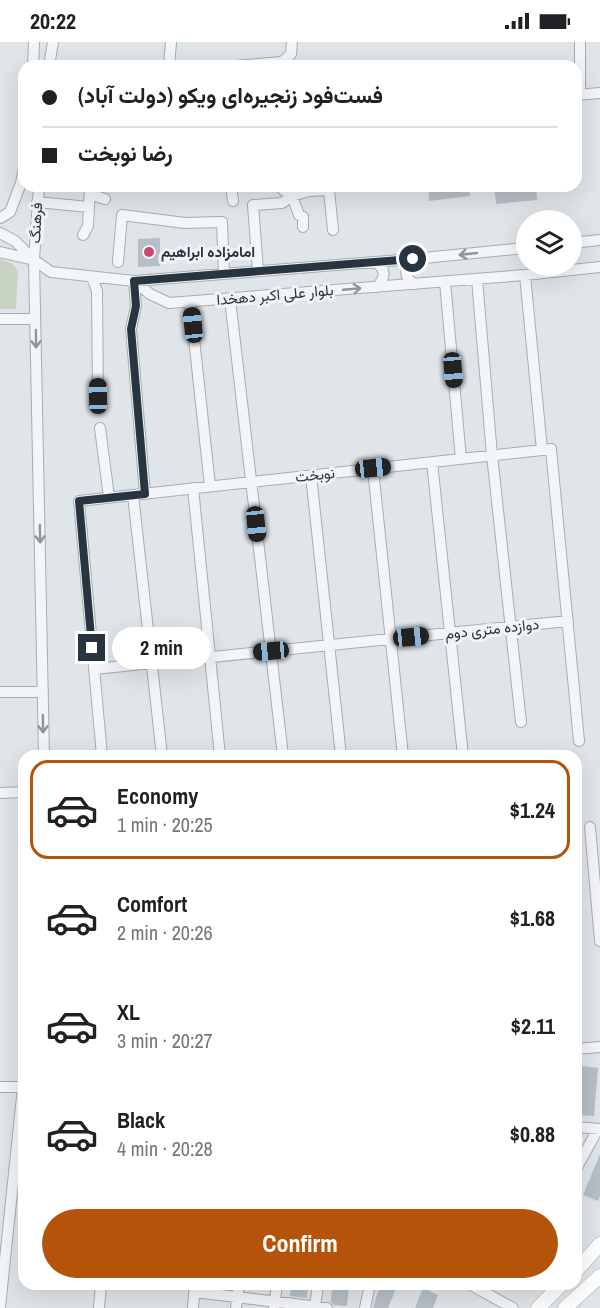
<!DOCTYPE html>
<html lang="en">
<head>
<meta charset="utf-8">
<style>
  body { margin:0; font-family:"Archivo Narrow",Vazirmatn,sans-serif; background:#f2f2f2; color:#202124; height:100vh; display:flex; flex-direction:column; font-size:22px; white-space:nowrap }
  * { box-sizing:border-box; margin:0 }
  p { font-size:20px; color:#757577 }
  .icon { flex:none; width:33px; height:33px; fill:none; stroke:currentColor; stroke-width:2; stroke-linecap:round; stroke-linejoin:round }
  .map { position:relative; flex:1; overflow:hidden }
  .details { position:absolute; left:18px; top:708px; width:564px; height:540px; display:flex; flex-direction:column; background:#fff; border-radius:18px; box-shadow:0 6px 24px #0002 }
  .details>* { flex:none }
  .top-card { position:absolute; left:18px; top:18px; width:564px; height:132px; border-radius:18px; box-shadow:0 6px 24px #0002; display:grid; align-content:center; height:132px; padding:0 24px; background:#fff }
  .fabs { position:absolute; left:516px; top:168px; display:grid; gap:12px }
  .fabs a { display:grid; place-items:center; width:66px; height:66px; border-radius:50%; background:#fff; box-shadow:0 6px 24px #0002; font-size:30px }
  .end { position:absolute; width:27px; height:27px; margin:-14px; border:8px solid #283541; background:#fff; box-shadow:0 0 0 3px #fff }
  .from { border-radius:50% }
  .bubble { position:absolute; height:42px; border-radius:21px; background:#fff; box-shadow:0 6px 24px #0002; font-size:20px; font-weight:700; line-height:42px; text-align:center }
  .car { position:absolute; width:18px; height:36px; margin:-18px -9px; border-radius:8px; box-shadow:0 0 4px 2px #0007; background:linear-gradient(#222 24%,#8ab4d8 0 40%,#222 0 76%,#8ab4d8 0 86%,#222 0) }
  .top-card b { display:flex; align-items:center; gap:21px; height:57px; font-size:22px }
  .top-card b+b { border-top:2px solid #e0e0e0 }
  .top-card i { width:15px; height:15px; background:#202124 }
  ul { padding:10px 0 0; list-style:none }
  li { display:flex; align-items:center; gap:18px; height:99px; margin:0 12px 9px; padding:0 12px; border:3px solid transparent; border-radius:18px }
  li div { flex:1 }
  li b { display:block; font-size:22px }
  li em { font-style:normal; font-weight:700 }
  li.selected { border-color:#b45309 }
  li>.icon { width:54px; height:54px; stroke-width:1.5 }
  .primary-button { display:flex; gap:12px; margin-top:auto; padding:12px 24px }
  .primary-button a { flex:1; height:69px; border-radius:36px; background:#b45309; color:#fff; font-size:24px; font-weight:700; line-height:69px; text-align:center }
  .status { display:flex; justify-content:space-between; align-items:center; height:42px; padding:0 30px; background:#fff; direction:ltr }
  .status svg { height:16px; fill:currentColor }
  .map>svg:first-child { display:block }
</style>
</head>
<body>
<div class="status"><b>20:22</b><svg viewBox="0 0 49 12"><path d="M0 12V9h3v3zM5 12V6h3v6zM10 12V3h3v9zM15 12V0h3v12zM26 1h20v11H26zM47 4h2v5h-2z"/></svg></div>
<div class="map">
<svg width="600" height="1266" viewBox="0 0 600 1266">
  <rect width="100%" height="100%" fill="#e0e5e9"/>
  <!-- green -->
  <path fill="#c8d3c1" d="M0 217 13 222 18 229 16 267H0Z"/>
  <!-- building -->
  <path fill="#b7bfc6" d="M428 144H469L470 154 429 159Z
    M494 144H536L537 158 496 162Z
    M160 196V224L138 225V197Z
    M582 1024 598 1026 594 1074 577 1073Z
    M600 1112V1154L598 1159 583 1153Z
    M291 1242H308L307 1256 290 1254Z
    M332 1242H349L347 1264 334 1263 331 1260Z
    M380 1242H398L388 1266H373Z
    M423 1246 438 1253 433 1266H415Z"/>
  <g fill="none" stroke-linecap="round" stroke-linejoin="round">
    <defs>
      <path id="minor" d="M580 0V52
        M33 24 34 0
        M49 24 53 0
        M169 24 171 0
        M235 24 282 20 291 12 292 0
        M576 53 600 51
        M39 144 34 218 44 714
        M231 144 233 159
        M282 144V147L292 154
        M293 144 292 154 299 173 303 175V185
        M90 152 105 157
        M37 160 89 165
        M0 176 10 170 21 141 24 126
        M0 191 15 199 34 218 51 230 134 239 413 217 526 206
        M83 193 88 184 90 144
        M572 201 600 198
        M0 210 34 218
        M413 217C404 226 403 236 415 242
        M118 220 122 173 185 181 222 180 224 232
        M376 220C386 228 386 235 377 245
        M258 229 253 163 282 161 292 154 309 149 329 148 333 188
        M525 233 542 408
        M92 235 97 249 98 354
        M477 237 492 413 521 680
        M134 239 150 252 169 261 525 233 600 225
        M134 239 136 264 131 287 145 451
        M445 240 461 417
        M230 257 283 714
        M190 260 210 444
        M0 277H35
        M100 386 109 455
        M432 420 463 714
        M373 427 403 714
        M311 433 341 714
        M193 446 220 714
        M133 453 162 714
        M94 627 568 579
        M0 650H43
        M102 714 79 459 551 407 579 699
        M0 751 24 750
        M590 785 600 899
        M576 1007 600 1005
        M0 1045H24
        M576 1085 600 1087
        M576 1127 598 1087
        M469 1242 513 1266
        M195 1250 327 1266
        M0 1265 23 1045
        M315 1265 318 1242
        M99 1266 101 1242
        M193 1266 195 1242
        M236 1266 239 1242
        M274 1266 277 1242
        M365 1266 370 1242"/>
      <path id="major" d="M576 1229 600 1202
        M538 1266 562 1242
        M565 1266 600 1234"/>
    </defs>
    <!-- minor casing -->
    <use href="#minor" stroke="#a5adb3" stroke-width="12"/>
    <!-- major casing -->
    <use href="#major" stroke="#9fabb5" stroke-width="15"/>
    <!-- minor -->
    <use href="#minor" stroke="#f3f5f8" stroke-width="10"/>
    <!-- major -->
    <use href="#major" stroke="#fff" stroke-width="14"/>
  </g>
  <!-- one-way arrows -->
  <defs><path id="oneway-shaft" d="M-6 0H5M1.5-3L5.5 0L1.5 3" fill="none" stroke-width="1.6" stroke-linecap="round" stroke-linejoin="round" transform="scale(1.5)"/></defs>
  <g stroke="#8e959c">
    <use href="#oneway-shaft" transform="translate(468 212) rotate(174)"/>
    <use href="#oneway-shaft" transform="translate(352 247) rotate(-5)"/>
    <use href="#oneway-shaft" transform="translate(36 297) rotate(89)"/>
    <use href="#oneway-shaft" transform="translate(40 492) rotate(89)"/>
    <use href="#oneway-shaft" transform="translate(43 682) rotate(89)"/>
  </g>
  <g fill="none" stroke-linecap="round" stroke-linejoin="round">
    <!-- route -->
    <path stroke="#283541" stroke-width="8" d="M92 606 79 459 145 452 131 287 136 264 134 239 413 217"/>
  </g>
  <!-- markers -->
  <circle fill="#d0436c" stroke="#f0f4f7" stroke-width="2" cx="149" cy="210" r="6"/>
  <g text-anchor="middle" stroke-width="6" stroke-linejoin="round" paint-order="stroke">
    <!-- street labels -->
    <g font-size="15" fill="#283541" stroke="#f0f4f7">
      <text transform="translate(36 181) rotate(-87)" y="5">فرهنگ</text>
      <text transform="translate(275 253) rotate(-5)" y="5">بلوار علی اکبر دهخدا</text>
      <text transform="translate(315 433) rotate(-6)" y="5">نوبخت</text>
      <text transform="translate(492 587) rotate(-6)" y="5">دوازده متری دوم</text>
    </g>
    <!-- poi labels -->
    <g font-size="15" font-weight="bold" fill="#283541" stroke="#f0f4f7" text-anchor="start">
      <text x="161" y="215">امامزاده ابراهیم</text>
    </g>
  </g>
</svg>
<div class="fabs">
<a><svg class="icon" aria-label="layers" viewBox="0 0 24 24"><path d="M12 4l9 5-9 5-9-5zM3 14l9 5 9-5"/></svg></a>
</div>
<i class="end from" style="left:413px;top:217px"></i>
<i class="end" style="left:92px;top:606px"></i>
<div class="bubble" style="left:112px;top:585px;width:99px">2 min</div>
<i class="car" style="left:193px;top:283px;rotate:354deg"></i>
<i class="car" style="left:453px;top:328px;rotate:175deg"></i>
<i class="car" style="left:98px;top:354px;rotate:359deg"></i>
<i class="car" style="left:373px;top:426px;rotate:84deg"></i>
<i class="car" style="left:256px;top:482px;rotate:174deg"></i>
<i class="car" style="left:411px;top:595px;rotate:84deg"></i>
<i class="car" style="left:271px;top:609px;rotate:265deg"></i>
<div class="top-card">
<b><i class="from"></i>فست‌فود زنجیره‌ای ویکو (دولت آباد)</b>
<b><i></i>رضا نوبخت</b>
</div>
<section class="details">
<ul>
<li class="selected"><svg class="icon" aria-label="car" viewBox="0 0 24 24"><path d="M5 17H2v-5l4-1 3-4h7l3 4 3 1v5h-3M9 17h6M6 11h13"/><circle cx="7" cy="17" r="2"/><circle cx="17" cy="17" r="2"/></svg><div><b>Economy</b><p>1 min · 20:25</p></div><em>$1.24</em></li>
<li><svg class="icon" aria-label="car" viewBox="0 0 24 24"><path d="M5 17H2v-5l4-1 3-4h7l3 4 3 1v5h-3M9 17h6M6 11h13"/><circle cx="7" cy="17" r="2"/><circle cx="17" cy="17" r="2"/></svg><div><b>Comfort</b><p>2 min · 20:26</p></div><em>$1.68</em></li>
<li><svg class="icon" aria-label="car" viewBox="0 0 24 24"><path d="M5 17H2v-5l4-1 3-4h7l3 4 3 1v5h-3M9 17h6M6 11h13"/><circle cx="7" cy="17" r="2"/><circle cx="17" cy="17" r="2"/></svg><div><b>XL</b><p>3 min · 20:27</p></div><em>$2.11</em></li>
<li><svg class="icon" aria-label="car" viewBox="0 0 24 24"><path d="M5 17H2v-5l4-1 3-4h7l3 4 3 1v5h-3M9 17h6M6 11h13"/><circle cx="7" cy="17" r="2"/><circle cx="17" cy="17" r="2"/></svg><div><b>Black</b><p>4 min · 20:28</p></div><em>$0.88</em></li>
</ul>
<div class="primary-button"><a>Confirm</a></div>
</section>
</div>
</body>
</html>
